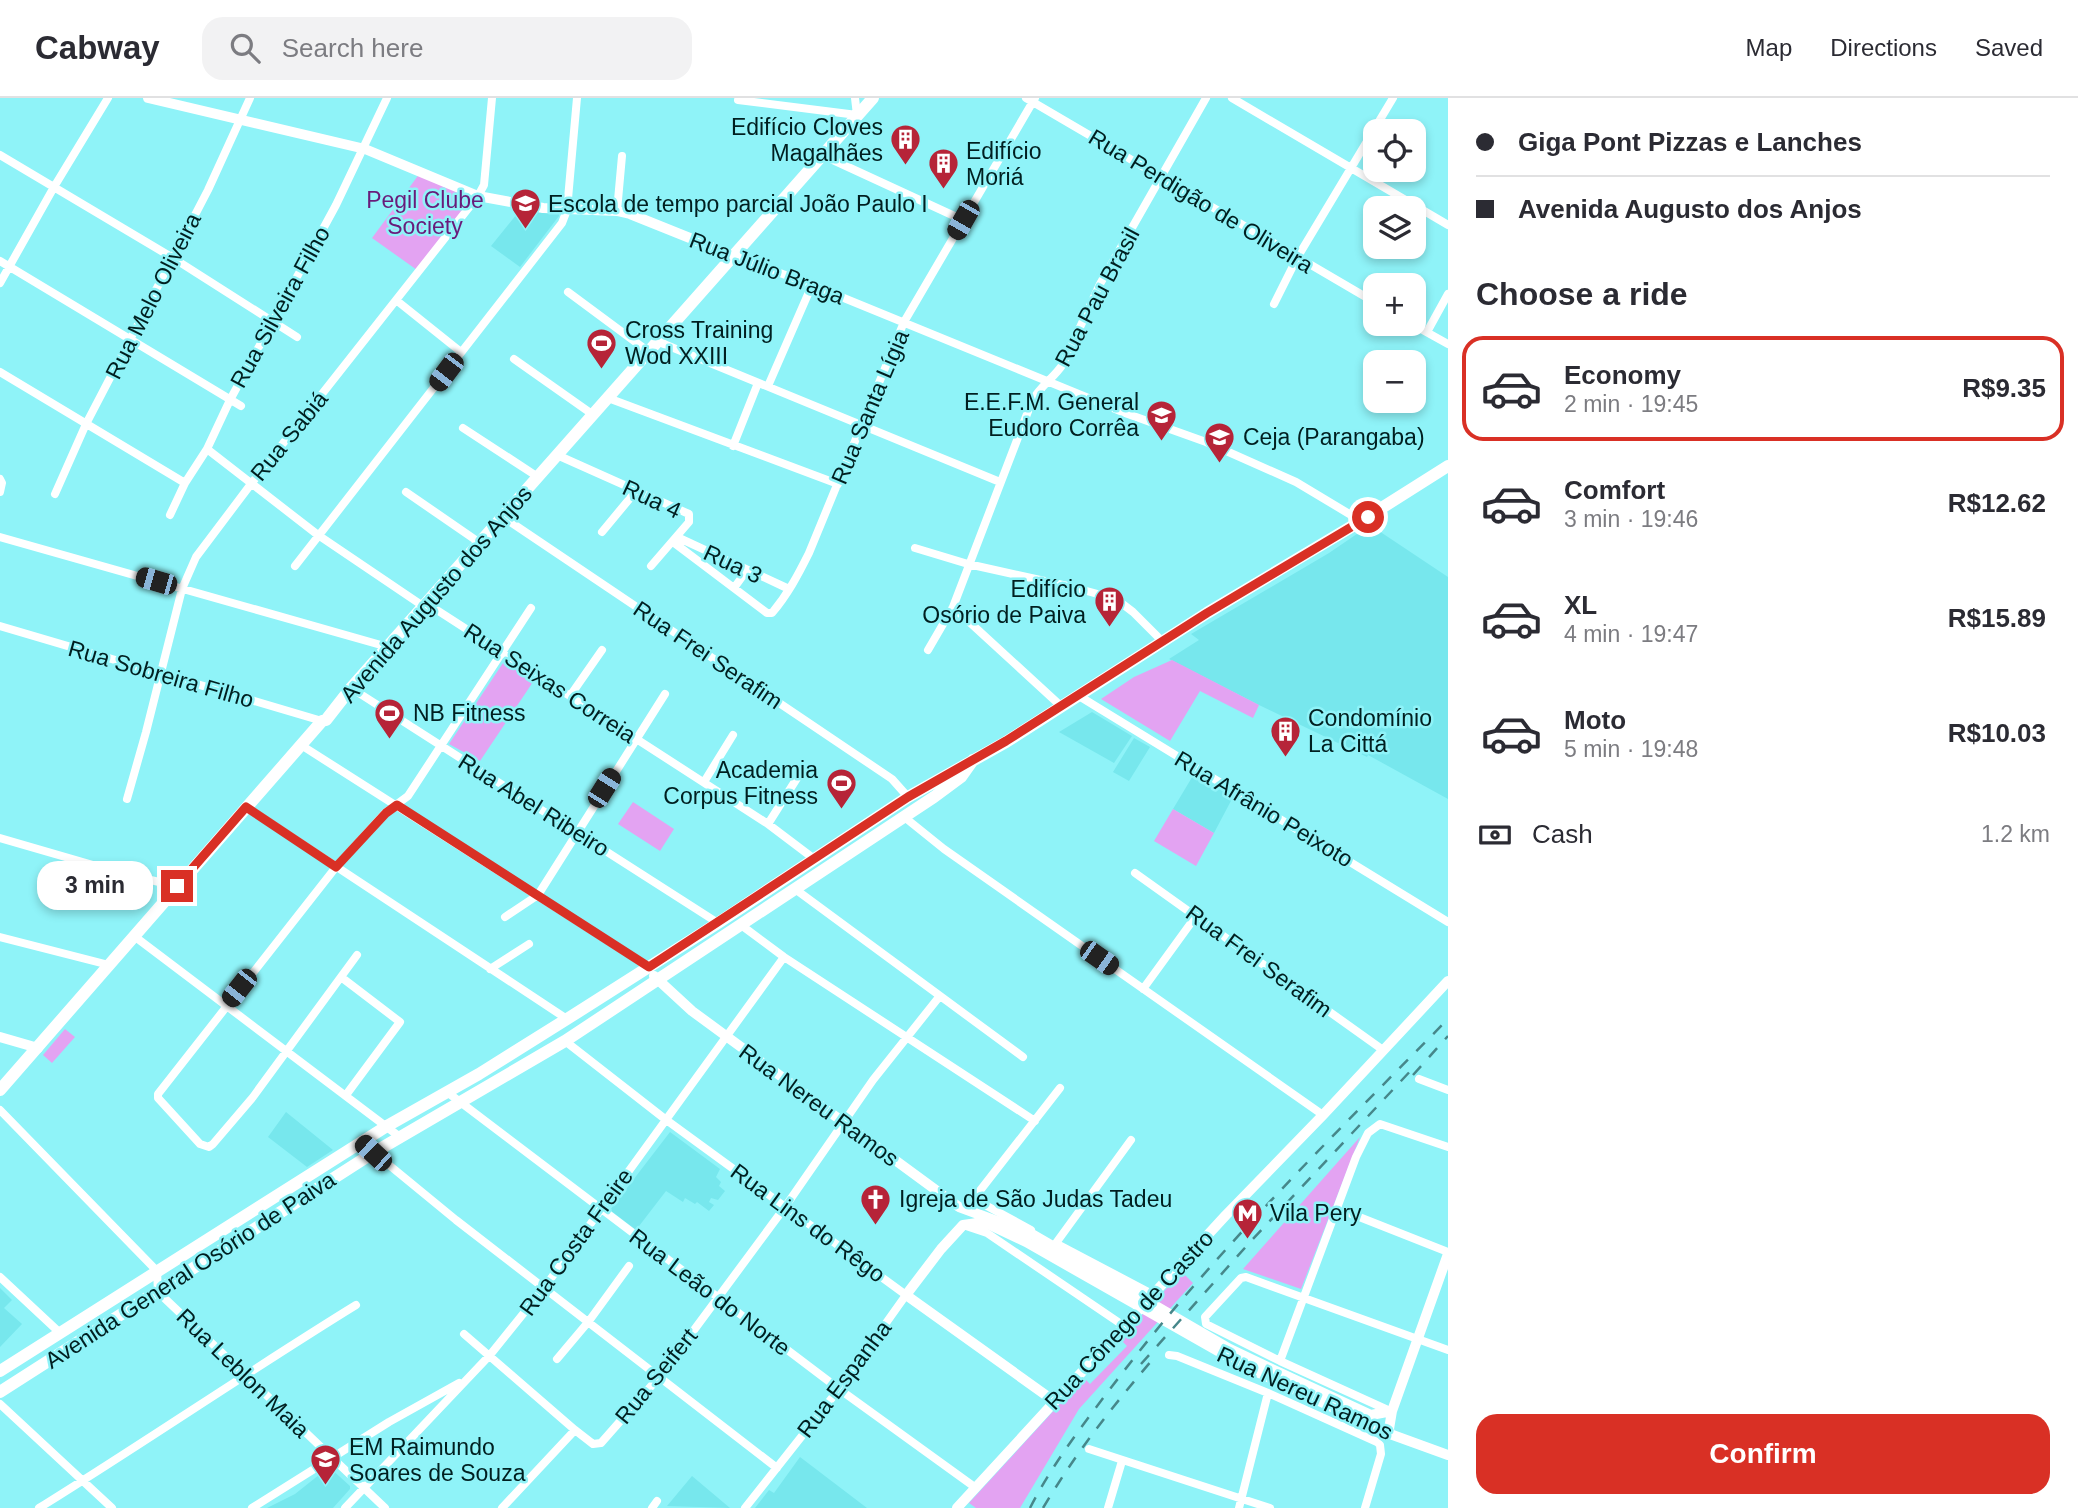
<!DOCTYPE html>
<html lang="en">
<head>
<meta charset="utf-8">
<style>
  body { margin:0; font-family:Helvetica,sans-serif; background:#f2f2f3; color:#2b2b33; height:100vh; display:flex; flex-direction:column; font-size:26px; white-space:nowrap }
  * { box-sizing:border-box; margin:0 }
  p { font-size:23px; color:#7c7c81 }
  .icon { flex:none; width:38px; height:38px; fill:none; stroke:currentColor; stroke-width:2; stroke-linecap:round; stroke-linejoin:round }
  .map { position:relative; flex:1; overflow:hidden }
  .side { display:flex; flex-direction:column; background:#fff; width:630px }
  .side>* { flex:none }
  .banner { display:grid; align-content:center; height:154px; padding:0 28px; background:#fff }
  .fabs { position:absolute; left:1363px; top:21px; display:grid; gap:14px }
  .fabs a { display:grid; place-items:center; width:63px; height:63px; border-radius:14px; background:#fff; box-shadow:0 4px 10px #0003; font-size:35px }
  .end { position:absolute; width:32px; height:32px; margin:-16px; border:9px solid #d93025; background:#fff; box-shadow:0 0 0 4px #fff }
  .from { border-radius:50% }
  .bubble { position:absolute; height:49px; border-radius:21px; background:#fff; box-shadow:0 4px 10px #0003; font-size:23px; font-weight:800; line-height:49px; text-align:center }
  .car { position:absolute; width:21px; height:42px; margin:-21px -10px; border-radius:9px; box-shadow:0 0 5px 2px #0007; background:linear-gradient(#222 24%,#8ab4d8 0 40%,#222 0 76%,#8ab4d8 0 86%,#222 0) }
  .banner b { display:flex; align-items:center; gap:24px; height:66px; font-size:26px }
  .banner b+b { border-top:2px solid #e1e1e2 }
  .banner i { width:18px; height:18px; background:#2b2b33 }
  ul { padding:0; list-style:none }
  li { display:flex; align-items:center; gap:21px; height:105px; margin:0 14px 10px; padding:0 14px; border:4px solid transparent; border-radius:21px }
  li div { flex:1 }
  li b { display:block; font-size:26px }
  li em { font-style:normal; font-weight:800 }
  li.current { border-color:#d93025 }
  li>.icon { width:63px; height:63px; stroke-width:1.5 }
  h2 { padding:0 28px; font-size:32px; line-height:84px }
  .pay { display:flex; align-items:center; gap:18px; height:77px; padding:0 28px; font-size:26px }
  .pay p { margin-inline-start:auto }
  .cta { display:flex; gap:14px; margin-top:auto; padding:14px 28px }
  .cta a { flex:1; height:80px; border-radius:21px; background:#d93025; color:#fff; font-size:28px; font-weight:800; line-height:80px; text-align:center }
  header { display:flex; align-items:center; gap:42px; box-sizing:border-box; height:98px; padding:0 35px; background:#fff; border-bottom:2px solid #e1e1e2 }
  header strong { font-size:33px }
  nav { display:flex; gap:38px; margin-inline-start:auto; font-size:24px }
  .search { width:490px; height:63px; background:#f2f2f3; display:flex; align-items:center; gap:18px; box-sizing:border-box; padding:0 24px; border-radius:21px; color:#7c7c81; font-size:26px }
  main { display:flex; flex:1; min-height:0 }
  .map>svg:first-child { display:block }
</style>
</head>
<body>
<header>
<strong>Cabway</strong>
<div class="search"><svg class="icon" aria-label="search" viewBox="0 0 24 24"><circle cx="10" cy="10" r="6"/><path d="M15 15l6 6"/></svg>Search here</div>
<nav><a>Map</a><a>Directions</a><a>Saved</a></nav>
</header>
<main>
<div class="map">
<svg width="1448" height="1410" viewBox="0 0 1448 1410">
  <rect width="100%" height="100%" fill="#8ff3f8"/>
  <!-- built -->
  <path fill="#77e7ed" d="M521 111 559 115V118L520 169 491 148Z
    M1370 427 1448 479V701L1368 657 1367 659 1259 607 1169 561 1199 542 1191 536 1329 455Z
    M1092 614 1132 638 1114 665 1059 634Z
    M1134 640 1150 649 1129 683 1113 674Z
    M1194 676 1233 699 1214 735 1173 711Z
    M286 1014 333 1052 307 1069 268 1039Z
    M670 1034 720 1071 716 1079 721 1084 719 1088 725 1093 718 1102 711 1100 709 1104 714 1107 709 1113 697 1104 695 1106 685 1100 683 1104 666 1093 636 1132 610 1112Z
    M0 1190 12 1202 4 1210 22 1226 0 1249Z
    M800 1359 867 1410H755L769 1392 774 1395Z
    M329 1369 350 1388V1391L333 1410H267L295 1396Z
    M692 1378 730 1410 667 1408Z"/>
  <!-- green -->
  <path fill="#e3a3f2" d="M420 75 475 98 417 172 372 140Z
    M507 559 537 578 480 663 449 646Z
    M1172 562 1259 607 1253 620 1200 593 1170 643 1101 601 1134 579Z
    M633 704 674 731 660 753 618 726Z
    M1173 711 1214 735 1196 768 1154 743Z
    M65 931 75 939 52 965 43 957Z
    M1360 1039 1301 1191 1243 1171Z
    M1182 1174 1193 1185 1079 1311 1020 1410H976L969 1405 1082 1282H1086L1090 1286 1127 1248 1120 1241Z"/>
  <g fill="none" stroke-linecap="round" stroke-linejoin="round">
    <!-- minor -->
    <path stroke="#fff" stroke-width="8" d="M1026 0 1376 205
      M1232 0 1448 127
      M738 2 857 17 855 0
      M0 57 173 160 297 239
      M822 57 963 122
      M617 113 622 58
      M732 157 812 187 1125 315 1206 344 1296 384 1361 423
      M0 163 241 308
      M0 185 54 89 108 0
      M568 194 649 254
      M396 202 461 254
      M1274 206 1297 160 1393 0
      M1412 226 1448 246
      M1427 234 1448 196
      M659 244 1000 384
      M514 261 592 316
      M0 274 185 385
      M768 288 812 187
      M608 300 838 386
      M463 330 538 379
      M733 348 758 285
      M207 351 318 437 423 508
      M557 357 689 416V424L651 468
      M0 381 2 385 0 394
      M406 394 480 445
      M55 396 86 326 208 92 250 0
      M170 417 185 385 207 351 230 302 336 107 387 0
      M503 419 892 681 908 699
      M602 434 636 393
      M0 439 388 549
      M677 439 789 491
      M673 444 767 515H772C788 496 798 477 809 455L904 224 1035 0
      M915 450 968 466 1072 489 1116 501 1133 514 1163 544
      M295 468 562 125 567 112 577 0
      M734 490 747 472
      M426 505 768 726 813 760
      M953 509 1062 609
      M0 528 322 623
      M928 552 953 509 1032 303C1041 287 1054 280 1063 266L1100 186 1206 0
      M351 590 718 825
      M570 598 602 552
      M1079 598 1448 824
      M301 647 649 869
      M704 684 733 637
      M127 701 146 634 182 491 196 459 251 386 478 98 484 87 492 0
      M246 709 567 921
      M903 718 944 751 1323 1017
      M768 726 799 677
      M0 740 124 776 177 788
      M1135 775 1383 952
      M795 791 1023 959
      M505 819 538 797 665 596
      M741 827 784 859 1035 1023
      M134 838 400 1039
      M0 839 109 867
      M357 857 253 999 213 1046 209 1049 200 1046 158 1000V996L336 769 385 715 408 698 531 510
      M490 871 529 846
      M341 879 400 924 346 997
      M1143 891 1196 818
      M565 943 665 1021 906 1197 839 1291 745 1410
      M1419 981 1448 992
      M447 994 839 1291 976 1390
      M0 1012 157 1173 158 1194 385 1410
      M361 1044 456 1122 777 1370
      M1339 1111 1448 1154
      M966 1128 987 1135 1124 1228
      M1031 1132 976 1102 975 1099 1060 990
      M1056 1145 1131 1042
      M1061 1148 1154 1197
      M0 1179 59 1234
      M464 1236 575 1332 593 1346 601 1345 660 1278 785 1109 873 982 939 899
      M1169 1257 1177 1258 1268 1295 1377 1344 1380 1347 1381 1356 1365 1410
      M557 1261 589 1223 629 1168
      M1280 1263 1356 1059 1368 1035 1380 1026 1448 1049
      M0 1306 112 1410
      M1390 1313 1280 1263 1206 1226 1205 1219 1241 1180 1246 1179 1448 1252
      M1089 1351 1270 1410
      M39 1410C145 1344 249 1273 356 1207
      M252 1410 389 1324 459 1285
      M345 1410 490 1257 544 1190 784 859
      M502 1410 575 1332
      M652 1410 657 1403
      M1108 1410 1122 1363
      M1239 1410 1268 1295"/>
    <!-- tertiary -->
    <path stroke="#fff" stroke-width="10" d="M148 0 365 51 478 98 543 110 617 113 630 116 732 157
      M654 878 692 913 959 1109 1032 1136 1230 1251 1274 1272 1371 1317 1392 1313
      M0 939 38 950
      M1054 1303 906 1197 941 1151 963 1127 977 1125 990 1127 1026 1144 1244 1268 1390 1336 1448 1357
      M1390 1336 1389 1331 1392 1313 1448 1156"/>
    <!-- secondary -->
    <path stroke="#fff" stroke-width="10" d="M957 1410 1226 1117 1323 1017 1448 883"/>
    <!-- primary -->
    <path stroke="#fff" stroke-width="12" d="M0 992 322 623 326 622 351 590 873 0
      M0 1273 387 1028 479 976 567 921 718 825 908 699 1006 644 1207 515 1361 423 1448 368
      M0 1294 373 1055 565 943 934 699 961 679 973 662"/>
    <!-- rail -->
    <path stroke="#46878a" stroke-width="2.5" stroke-dasharray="12 12" stroke-linecap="butt" d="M1413 977 1448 938
      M1141 1266 1251 1143 1416 967
      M1030 1410C1054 1363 1088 1320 1120 1278 1219 1149 1335 1036 1448 921
      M1043 1410C1075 1356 1112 1309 1153 1261"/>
  </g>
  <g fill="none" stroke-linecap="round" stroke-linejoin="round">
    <!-- route -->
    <path stroke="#d93025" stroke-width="9" d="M177 788 246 709 336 769 386 715 397 707 649 869 908 699 1006 643 1207 515 1368 419"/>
  </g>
  <!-- icons -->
  <defs>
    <symbol id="building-pin" viewBox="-11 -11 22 30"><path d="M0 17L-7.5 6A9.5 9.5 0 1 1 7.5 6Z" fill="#b62438" stroke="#8ff3f8"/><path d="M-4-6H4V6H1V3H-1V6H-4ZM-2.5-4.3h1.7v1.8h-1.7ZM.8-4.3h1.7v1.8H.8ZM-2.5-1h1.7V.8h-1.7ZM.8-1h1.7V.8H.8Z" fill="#fff"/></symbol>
    <symbol id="school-pin" viewBox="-11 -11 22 30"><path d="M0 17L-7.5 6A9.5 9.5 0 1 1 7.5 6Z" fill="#b62438" stroke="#8ff3f8"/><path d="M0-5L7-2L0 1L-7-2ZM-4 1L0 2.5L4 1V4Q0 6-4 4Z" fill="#fff"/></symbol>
    <symbol id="stadium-pin" viewBox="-11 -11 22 30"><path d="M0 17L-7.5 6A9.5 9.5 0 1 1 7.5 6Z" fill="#b62438" stroke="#8ff3f8"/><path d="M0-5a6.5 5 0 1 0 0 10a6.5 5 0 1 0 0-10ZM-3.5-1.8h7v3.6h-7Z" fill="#fff"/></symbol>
    <symbol id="church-pin" viewBox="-11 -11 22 30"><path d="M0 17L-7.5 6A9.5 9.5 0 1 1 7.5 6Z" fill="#b62438" stroke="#8ff3f8"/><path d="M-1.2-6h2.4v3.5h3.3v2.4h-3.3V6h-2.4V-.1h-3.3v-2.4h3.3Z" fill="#fff"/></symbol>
    <symbol id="metro-pin" viewBox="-11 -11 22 30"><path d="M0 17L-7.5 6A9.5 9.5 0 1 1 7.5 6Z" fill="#b62438" stroke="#8ff3f8"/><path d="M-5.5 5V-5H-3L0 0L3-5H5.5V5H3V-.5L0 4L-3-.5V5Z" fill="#fff"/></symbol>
  </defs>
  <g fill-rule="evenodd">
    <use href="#building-pin" x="888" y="24" width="35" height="47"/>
    <use href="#building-pin" x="926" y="48" width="35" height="47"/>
    <use href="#school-pin" x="508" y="88" width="35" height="47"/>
    <use href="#stadium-pin" x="584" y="228" width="35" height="47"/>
    <use href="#school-pin" x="1144" y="300" width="35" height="47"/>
    <use href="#school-pin" x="1202" y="322" width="35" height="47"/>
    <use href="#building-pin" x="1092" y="486" width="35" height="47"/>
    <use href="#stadium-pin" x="372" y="598" width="35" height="47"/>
    <use href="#building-pin" x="1268" y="616" width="35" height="47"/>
    <use href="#stadium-pin" x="824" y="668" width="35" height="47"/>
    <use href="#church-pin" x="858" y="1084" width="35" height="47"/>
    <use href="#metro-pin" x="1230" y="1098" width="35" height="47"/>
    <use href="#school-pin" x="308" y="1344" width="35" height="47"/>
  </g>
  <g text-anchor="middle" stroke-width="5" stroke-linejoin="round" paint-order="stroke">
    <!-- poi labels -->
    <g font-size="23" fill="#001f20" stroke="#8ff3f8" text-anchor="start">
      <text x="883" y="37" text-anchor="end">Edifício Cloves<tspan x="883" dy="26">Magalhães</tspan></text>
      <text x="966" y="61">Edifício<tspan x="966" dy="26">Moriá</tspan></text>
      <text x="548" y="114">Escola de tempo parcial João Paulo I</text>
      <text x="625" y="240">Cross Training<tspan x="625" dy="26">Wod XXIII</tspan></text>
      <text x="1139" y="312" text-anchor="end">E.E.F.M. General<tspan x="1139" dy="26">Eudoro Corrêa</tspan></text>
      <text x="1243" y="347">Ceja (Parangaba)</text>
      <text x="1086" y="499" text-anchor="end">Edifício<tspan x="1086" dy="26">Osório de Paiva</tspan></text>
      <text x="413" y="623">NB Fitness</text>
      <text x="1308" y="628">Condomínio<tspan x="1308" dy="26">La Cittá</tspan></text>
      <text x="818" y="680" text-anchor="end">Academia<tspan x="818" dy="26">Corpus Fitness</tspan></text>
      <text x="899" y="1109">Igreja de São Judas Tadeu</text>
      <text x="1270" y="1123">Vila Pery</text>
      <text x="349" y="1357">EM Raimundo<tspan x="349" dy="26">Soares de Souza</tspan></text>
    </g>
    <!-- park labels -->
    <g font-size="23" fill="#691b7a" stroke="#8ff3f8">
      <text x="425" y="110">Pegil Clube<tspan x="425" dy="26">Society</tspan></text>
    </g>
    <!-- street labels -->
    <g font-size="23" fill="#001f20" stroke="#8ff3f8">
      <text transform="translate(1201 103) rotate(31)" y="8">Rua Perdigão de Oliveira</text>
      <text transform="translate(767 170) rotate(21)" y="8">Rua Júlio Braga</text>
      <text transform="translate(153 198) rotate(-63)" y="8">Rua Melo Oliveira</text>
      <text transform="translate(1097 199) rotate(-62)" y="8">Rua Pau Brasil</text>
      <text transform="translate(280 209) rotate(-61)" y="8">Rua Silveira Filho</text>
      <text transform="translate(870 309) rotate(-67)" y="8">Rua Santa Lígia</text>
      <text transform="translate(289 338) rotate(-51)" y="8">Rua Sabiá</text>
      <text transform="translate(652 401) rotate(25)" y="8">Rua 4</text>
      <text transform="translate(733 466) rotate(25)" y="8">Rua 3</text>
      <text transform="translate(436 496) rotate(-49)" y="8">Avenida Augusto dos Anjos</text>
      <text transform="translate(708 557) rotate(34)" y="8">Rua Frei Serafim</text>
      <text transform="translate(161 576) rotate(16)" y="8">Rua Sobreira Filho</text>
      <text transform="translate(550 585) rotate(33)" y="8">Rua Seixas Correia</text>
      <text transform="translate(534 707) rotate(32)" y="8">Rua Abel Ribeiro</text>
      <text transform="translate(1264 711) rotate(31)" y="8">Rua Afrânio Peixoto</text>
      <text transform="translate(1259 863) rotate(36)" y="8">Rua Frei Serafim</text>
      <text transform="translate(819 1007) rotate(36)" y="8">Rua Nereu Ramos</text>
      <text transform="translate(808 1125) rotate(36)" y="8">Rua Lins do Rêgo</text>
      <text transform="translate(576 1144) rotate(-54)" y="8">Rua Costa Freire</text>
      <text transform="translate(190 1172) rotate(-33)" y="8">Avenida General Osório de Paiva</text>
      <text transform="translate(710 1194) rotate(37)" y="8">Rua Leão do Norte</text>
      <text transform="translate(1129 1222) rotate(-47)" y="8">Rua Cônego de Castro</text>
      <text transform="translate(243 1275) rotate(44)" y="8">Rua Leblon Maia</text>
      <text transform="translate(656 1278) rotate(-51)" y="8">Rua Seifert</text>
      <text transform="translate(844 1281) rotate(-53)" y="8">Rua Espanha</text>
      <text transform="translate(1305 1295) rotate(25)" y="8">Rua Nereu Ramos</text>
    </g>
  </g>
</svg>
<div class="fabs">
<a><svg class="icon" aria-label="locate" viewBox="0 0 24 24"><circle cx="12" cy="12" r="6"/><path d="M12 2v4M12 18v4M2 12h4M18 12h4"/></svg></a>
<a><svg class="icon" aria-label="layers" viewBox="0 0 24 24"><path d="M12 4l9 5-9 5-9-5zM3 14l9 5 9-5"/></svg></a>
<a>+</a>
<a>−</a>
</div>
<i class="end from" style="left:1368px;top:419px"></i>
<i class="end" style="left:177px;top:788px"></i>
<div class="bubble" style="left:37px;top:763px;width:116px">3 min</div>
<i class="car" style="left:963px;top:122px;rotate:210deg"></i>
<i class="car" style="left:446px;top:274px;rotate:217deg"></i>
<i class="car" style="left:156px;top:483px;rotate:286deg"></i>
<i class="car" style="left:604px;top:690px;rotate:32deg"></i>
<i class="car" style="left:1099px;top:860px;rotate:125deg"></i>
<i class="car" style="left:239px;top:890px;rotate:218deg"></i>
<i class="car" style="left:373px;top:1055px;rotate:313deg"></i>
</div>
<section class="side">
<div class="banner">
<b><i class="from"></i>Giga Pont Pizzas e Lanches</b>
<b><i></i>Avenida Augusto dos Anjos</b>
</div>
<h2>Choose a ride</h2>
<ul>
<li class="current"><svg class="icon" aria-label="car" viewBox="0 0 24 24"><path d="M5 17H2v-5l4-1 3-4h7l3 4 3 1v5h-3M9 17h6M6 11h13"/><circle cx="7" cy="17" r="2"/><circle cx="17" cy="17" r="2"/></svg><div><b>Economy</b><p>2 min · 19:45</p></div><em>R$9.35</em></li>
<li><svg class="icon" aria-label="car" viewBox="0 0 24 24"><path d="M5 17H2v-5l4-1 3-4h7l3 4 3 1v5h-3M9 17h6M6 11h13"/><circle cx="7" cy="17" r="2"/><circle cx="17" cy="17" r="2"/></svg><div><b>Comfort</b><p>3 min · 19:46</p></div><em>R$12.62</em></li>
<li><svg class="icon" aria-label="car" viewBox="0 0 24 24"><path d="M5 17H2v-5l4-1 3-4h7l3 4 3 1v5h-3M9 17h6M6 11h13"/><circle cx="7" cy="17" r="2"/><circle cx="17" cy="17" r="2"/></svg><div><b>XL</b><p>4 min · 19:47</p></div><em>R$15.89</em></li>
<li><svg class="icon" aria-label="car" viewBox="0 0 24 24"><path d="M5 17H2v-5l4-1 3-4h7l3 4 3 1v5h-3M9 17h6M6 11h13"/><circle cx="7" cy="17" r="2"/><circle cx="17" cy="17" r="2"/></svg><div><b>Moto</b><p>5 min · 19:48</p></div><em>R$10.03</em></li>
</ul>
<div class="pay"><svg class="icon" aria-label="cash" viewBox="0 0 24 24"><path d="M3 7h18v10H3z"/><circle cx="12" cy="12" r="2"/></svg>Cash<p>1.2 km</p></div>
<div class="cta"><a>Confirm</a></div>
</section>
</main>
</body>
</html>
